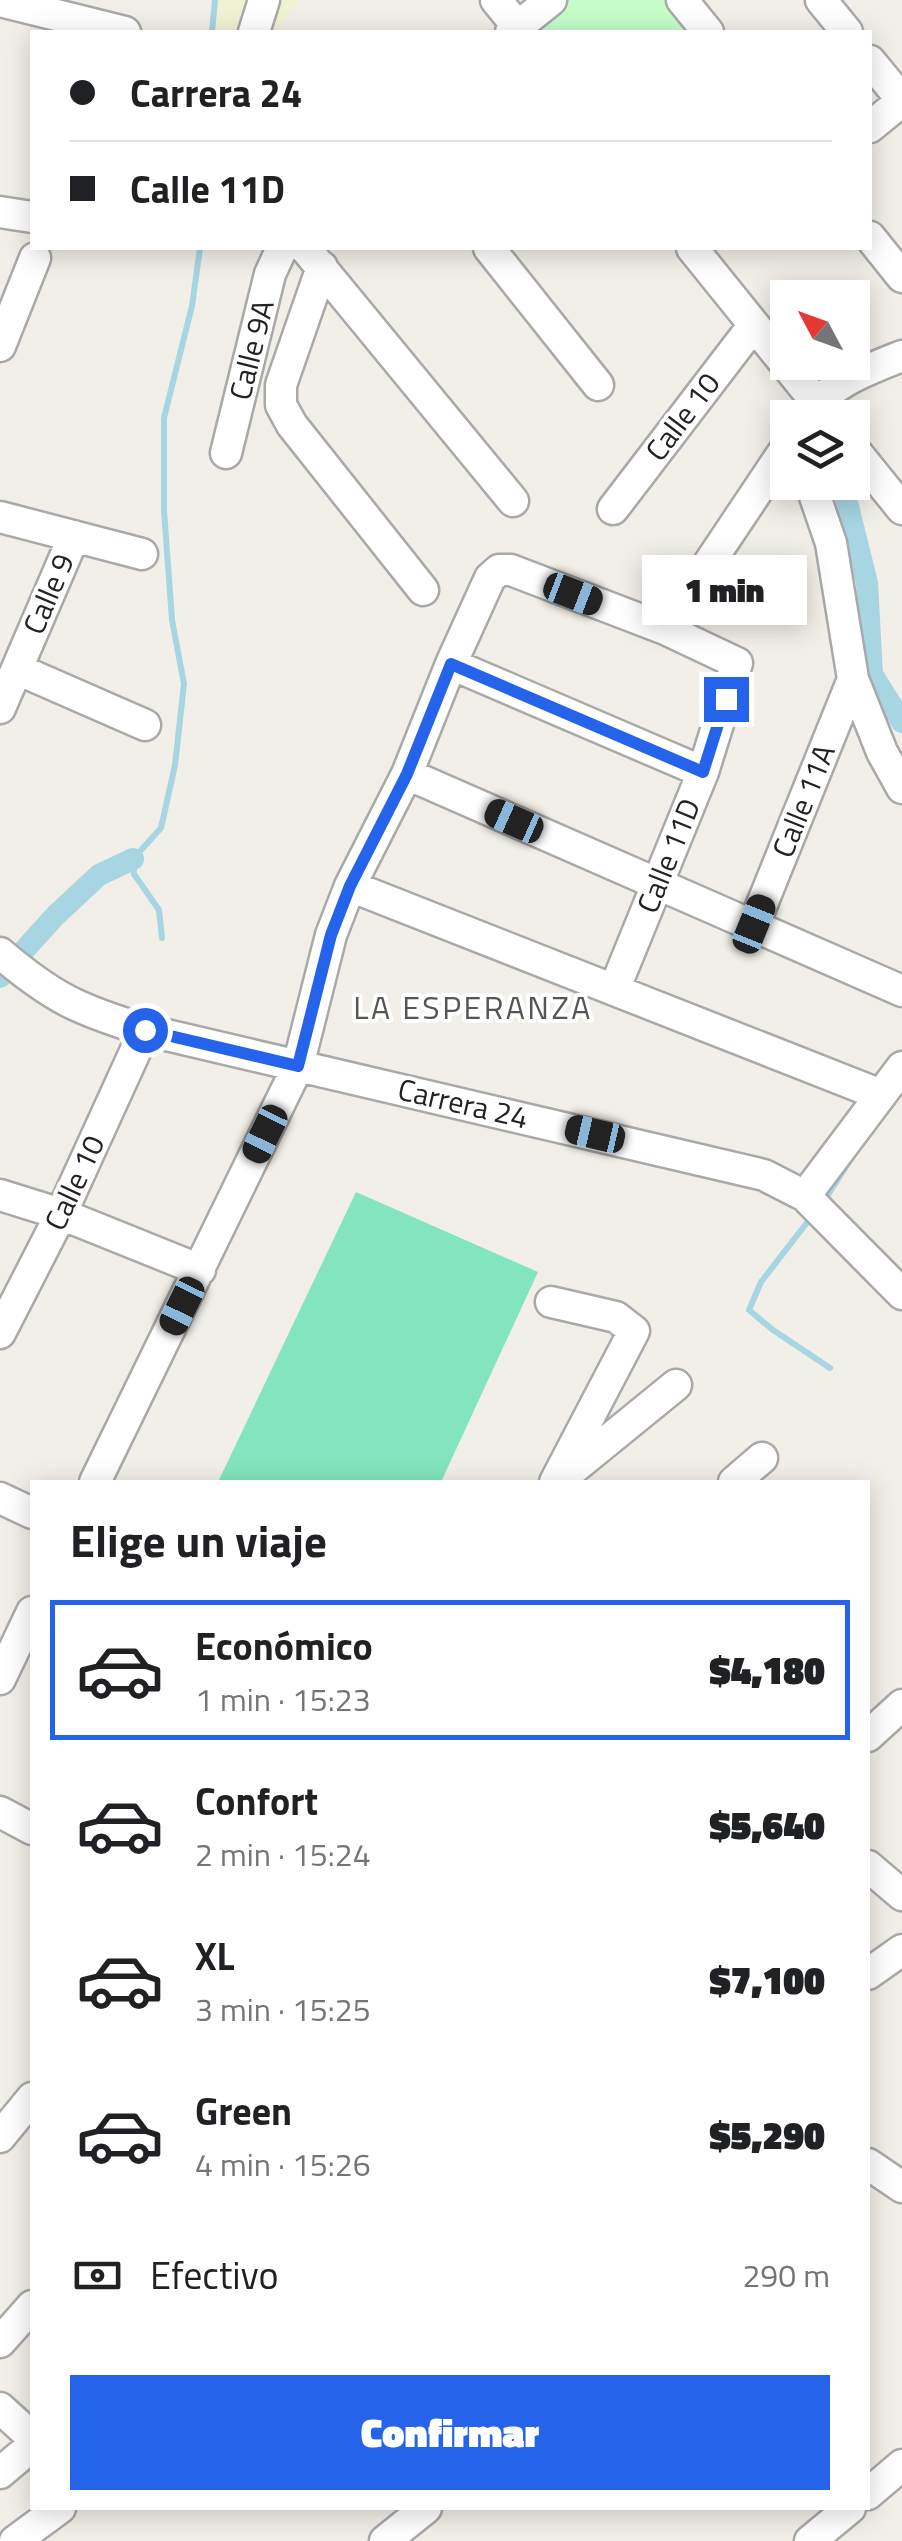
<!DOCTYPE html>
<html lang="es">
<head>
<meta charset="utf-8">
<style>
  body { margin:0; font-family:"Titillium Web",sans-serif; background:#f2f2f2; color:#202124; height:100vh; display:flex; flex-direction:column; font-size:38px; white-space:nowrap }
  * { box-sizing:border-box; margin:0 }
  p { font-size:32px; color:#757577 }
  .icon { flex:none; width:55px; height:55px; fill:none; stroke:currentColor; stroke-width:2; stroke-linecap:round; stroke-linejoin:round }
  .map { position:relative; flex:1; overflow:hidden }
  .panel { position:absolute; left:30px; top:1480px; width:840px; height:1030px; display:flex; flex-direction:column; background:#fff; border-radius:0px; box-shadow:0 5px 25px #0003 }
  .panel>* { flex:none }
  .banner { position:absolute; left:30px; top:30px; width:842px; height:220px; border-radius:0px; box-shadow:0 5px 25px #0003; display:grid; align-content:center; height:220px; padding:0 40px; background:#fff }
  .needle { width:65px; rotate:311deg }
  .buttons { position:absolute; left:770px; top:280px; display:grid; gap:20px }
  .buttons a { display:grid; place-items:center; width:100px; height:100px; border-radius:0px; background:#fff; box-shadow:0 5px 25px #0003; font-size:50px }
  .end { position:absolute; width:45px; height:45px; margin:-22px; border:12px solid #2563eb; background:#fff; box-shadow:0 0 0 5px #fff }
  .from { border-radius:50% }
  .bubble { position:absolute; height:70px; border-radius:0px; background:#fff; box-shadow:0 5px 25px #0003; font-size:32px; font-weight:800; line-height:70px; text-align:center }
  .car { position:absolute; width:30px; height:60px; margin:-30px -15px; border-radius:12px; box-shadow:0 0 8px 2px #0007; background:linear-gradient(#222 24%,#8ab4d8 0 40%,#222 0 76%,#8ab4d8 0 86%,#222 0) }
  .banner b { display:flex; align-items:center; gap:35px; height:95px; font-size:38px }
  .banner b+b { border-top:2px solid #e0e0e0 }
  .banner i { width:25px; height:25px; background:#202124 }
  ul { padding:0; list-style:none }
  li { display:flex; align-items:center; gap:30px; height:140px; margin:0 20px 15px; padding:0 20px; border:5px solid transparent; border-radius:0px }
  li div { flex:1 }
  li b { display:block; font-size:38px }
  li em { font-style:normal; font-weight:800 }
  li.active { border-color:#2563eb }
  li>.icon { width:90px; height:90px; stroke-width:1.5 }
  h2 { padding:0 40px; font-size:45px; line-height:120px }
  .pay { display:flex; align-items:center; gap:25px; height:110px; padding:0 40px; font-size:38px }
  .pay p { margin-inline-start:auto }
  .primary-button { display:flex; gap:20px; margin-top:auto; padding:20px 40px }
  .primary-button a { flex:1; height:115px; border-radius:0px; background:#2563eb; color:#fff; font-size:40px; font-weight:800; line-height:115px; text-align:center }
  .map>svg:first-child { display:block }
</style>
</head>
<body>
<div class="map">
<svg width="902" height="2541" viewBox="0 0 902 2541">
  <rect width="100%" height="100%" fill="#f2efe8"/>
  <!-- farmland -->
  <path fill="#eff2d3" d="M215 0H300L276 32H212Z"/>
  <!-- park -->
  <path fill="#c5fdc9" d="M551 0H682L708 32H522Z"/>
  <!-- pitch -->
  <path fill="#83e5bf" d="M356 1192 538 1272 441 1482H218Z"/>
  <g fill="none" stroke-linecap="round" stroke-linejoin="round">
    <!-- stream -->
    <path stroke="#a7d5e2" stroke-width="6" d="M212 32 215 0
      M162 938 159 910 134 874 133 859 161 828 175 765 184 684 172 620 164 510V418L192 306 200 248
      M823 1203 854 1154
      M812 1216 761 1282 749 1310 773 1330 830 1368"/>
    <!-- canal -->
    <path stroke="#a7d5e2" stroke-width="22" d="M842 482 867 583 872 674 902 722
      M0 977 55 916 99 875 133 859"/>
    <defs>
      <path id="minor" d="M496 0 522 32
        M682 0 708 32
        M821 0 847 32
        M0 1 125 32
        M254 32 264 0
        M511 32 551 0
        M870 61 902 100
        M870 127 902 101
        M0 212 32 217
        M870 237 902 277
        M305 248 513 501
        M489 248 598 385
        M692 248 829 418
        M322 267 281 385V405L292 425 423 590
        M0 346 35 258
        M805 417C830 383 864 371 902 356
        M852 447 902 509
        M226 453 270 274 282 248
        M810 482 831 543 853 679 882 752 902 788
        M613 509 753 326
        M0 517 142 554
        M665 629 788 445
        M451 664 703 772
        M17 669 145 725
        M0 708 74 536
        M407 774 902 991
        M350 886 881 1095
        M754 924 853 679
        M0 953C53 998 79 1010 145 1030L764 1175 805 1196 902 1294
        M0 1195 61 1214 200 1270
        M805 1196 902 1067
        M551 1302 616 1317 634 1331 555 1482
        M0 1333 61 1214 145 1030
        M563 1477 676 1385
        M95 1482 298 1066 331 935 350 886 407 774 451 664 490 578 499 570H511L665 629 737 663 703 772 614 990
        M734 1482 762 1458
        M0 1498 32 1513
        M0 1679 32 1612
        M868 1736 902 1705
        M0 1812 32 1829
        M868 1866 902 1895
        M868 1974 902 1950
        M0 2137 32 2098
        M868 2164 902 2187
        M0 2342 32 2306
        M0 2408 32 2437
        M0 2473 32 2446
        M868 2494 902 2465
        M15 2541 60 2508
        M385 2541 426 2508
        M810 2541 850 2508"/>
    </defs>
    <!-- minor casing -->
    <use href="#minor" stroke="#a9a9a9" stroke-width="35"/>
    <!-- minor -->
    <use href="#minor" stroke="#fff" stroke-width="30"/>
  </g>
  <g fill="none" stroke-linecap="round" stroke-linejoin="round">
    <!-- route -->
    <path stroke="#2563eb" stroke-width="12" d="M145 1030 298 1066 331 935 350 886 407 774 451 664 703 772 726 699"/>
  </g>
  <g text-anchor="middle" stroke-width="8" stroke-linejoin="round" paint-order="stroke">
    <!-- street labels -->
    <g font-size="30" fill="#222" stroke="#fff">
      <text transform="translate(252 350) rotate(-76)" y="10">Calle 9A</text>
      <text transform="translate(683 417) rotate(-53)" y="10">Calle 10</text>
      <text transform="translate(49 594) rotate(-67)" y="10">Calle 9</text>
      <text transform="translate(804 801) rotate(-68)" y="10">Calle 11A</text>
      <text transform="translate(669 856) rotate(-68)" y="10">Calle 11D</text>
      <text transform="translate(463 1104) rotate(13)" y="10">Carrera 24</text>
      <text transform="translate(75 1183) rotate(-65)" y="10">Calle 10</text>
    </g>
    <!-- neighbourhood labels -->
    <g font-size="32" letter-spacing="2.5" fill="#555" stroke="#fff">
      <text x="473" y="1019">LA ESPERANZA</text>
    </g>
  </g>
</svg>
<div class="buttons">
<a><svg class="needle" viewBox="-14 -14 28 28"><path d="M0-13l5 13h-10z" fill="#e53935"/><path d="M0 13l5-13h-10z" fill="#757577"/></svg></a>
<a><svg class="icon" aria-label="layers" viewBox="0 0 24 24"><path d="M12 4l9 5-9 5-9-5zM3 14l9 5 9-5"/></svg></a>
</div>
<i class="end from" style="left:145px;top:1030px"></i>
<i class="end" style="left:726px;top:699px"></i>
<div class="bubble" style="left:642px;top:555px;width:165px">1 min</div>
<i class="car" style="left:573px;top:594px;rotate:111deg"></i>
<i class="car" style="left:514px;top:821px;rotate:294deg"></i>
<i class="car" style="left:754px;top:924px;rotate:22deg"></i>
<i class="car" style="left:265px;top:1134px;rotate:206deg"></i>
<i class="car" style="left:595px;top:1134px;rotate:283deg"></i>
<i class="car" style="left:182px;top:1306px;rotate:206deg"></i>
<div class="banner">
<b><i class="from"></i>Carrera 24</b>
<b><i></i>Calle 11D</b>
</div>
<section class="panel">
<h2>Elige un viaje</h2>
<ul>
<li class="active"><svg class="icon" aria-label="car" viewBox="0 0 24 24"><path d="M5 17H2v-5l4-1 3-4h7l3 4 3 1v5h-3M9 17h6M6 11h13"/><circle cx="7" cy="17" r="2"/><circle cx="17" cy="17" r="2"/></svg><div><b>Económico</b><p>1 min · 15:23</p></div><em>$4,180</em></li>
<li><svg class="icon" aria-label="car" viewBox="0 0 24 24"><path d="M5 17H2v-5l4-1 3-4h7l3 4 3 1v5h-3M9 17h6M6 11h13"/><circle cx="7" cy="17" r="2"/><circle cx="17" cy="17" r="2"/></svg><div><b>Confort</b><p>2 min · 15:24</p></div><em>$5,640</em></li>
<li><svg class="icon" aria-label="car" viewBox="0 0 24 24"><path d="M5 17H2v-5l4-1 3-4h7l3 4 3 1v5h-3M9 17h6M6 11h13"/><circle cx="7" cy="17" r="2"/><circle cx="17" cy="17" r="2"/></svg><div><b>XL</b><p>3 min · 15:25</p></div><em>$7,100</em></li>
<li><svg class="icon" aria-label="car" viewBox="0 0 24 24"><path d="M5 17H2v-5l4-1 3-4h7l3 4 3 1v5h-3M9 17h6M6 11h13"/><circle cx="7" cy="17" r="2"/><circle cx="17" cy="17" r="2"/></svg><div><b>Green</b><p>4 min · 15:26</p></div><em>$5,290</em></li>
</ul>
<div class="pay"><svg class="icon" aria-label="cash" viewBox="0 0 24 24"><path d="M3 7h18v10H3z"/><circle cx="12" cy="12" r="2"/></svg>Efectivo<p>290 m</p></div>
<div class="primary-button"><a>Confirmar</a></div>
</section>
</div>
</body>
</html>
